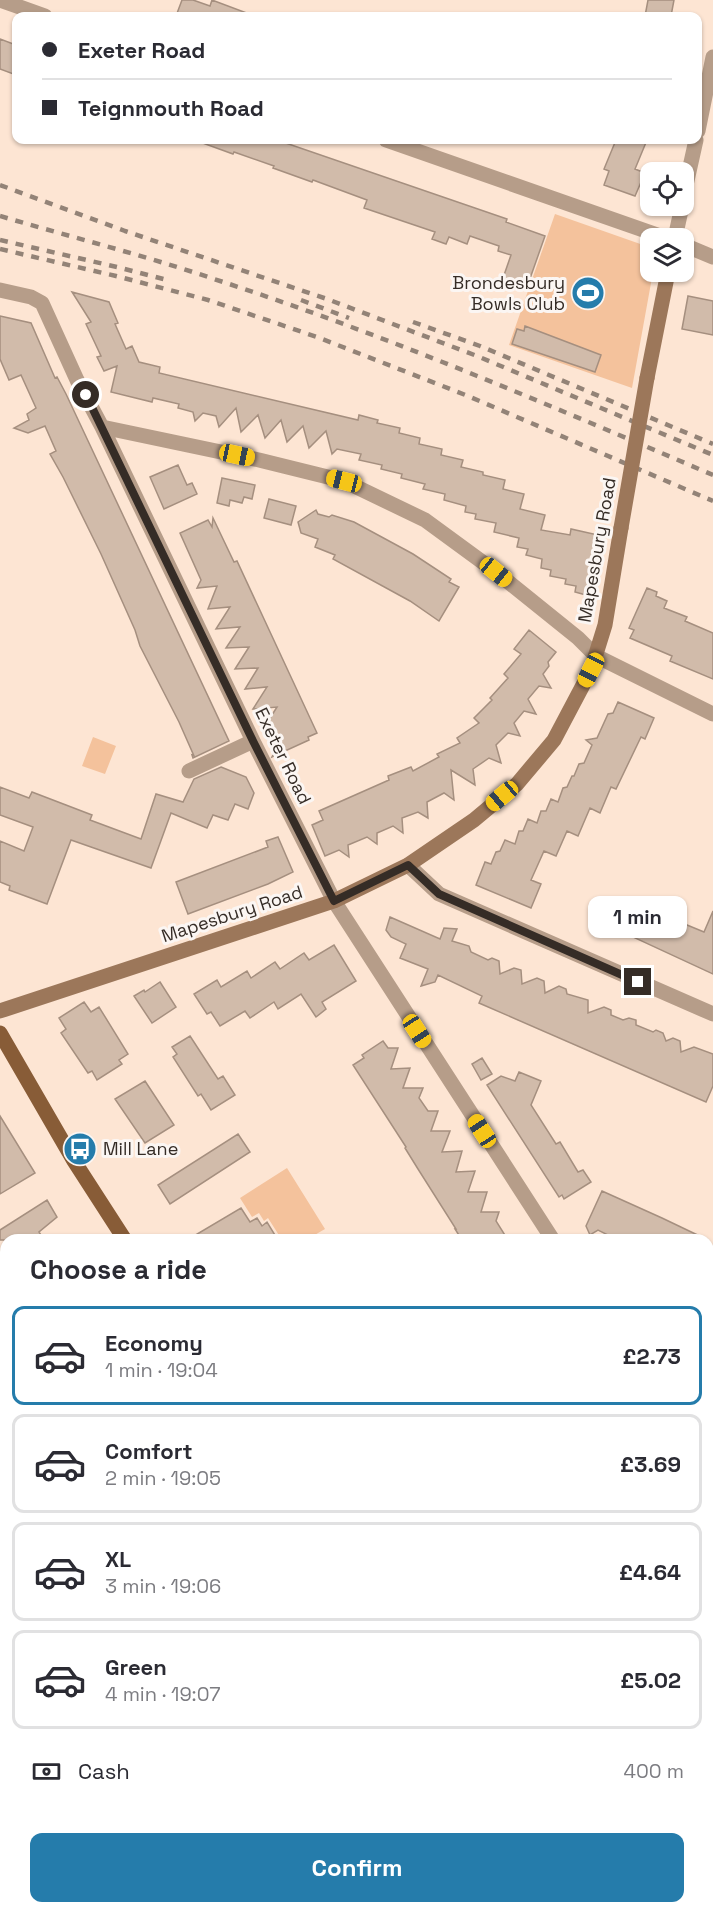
<!DOCTYPE html>
<html lang="en">
<head>
<meta charset="utf-8">
<style>
  body { margin:0; font-family:"Space Grotesk",sans-serif; background:#f2f2f3; color:#2b2b33; height:100vh; display:flex; flex-direction:column; font-size:22px; white-space:nowrap }
  * { box-sizing:border-box; margin:0 }
  p { font-size:20px; color:#7c7c81 }
  .icon { flex:none; width:33px; height:33px; fill:none; stroke:currentColor; stroke-width:2; stroke-linecap:round; stroke-linejoin:round }
  .map { position:relative; flex:1; overflow:hidden }
  .side { position:absolute; left:0px; top:1234px; width:714px; height:680px; display:flex; flex-direction:column; background:#fff; border-radius:18px 18px 0 0; box-shadow:0 2px 4px #0004 }
  .side>* { flex:none }
  .guide { position:absolute; left:12px; top:12px; width:690px; height:132px; border-radius:12px; box-shadow:0 2px 4px #0004; display:grid; align-content:center; height:132px; padding:0 30px; background:#fff }
  .tools { position:absolute; left:640px; top:162px; display:grid; gap:12px }
  .tools a { display:grid; place-items:center; width:54px; height:54px; border-radius:12px; background:#fff; box-shadow:0 2px 4px #0004; font-size:30px }
  .end { position:absolute; width:27px; height:27px; margin:-14px; border:8px solid #352c26; background:#fff; box-shadow:0 0 0 3px #fff }
  .from { border-radius:50% }
  .bubble { position:absolute; height:42px; border-radius:12px; background:#fff; box-shadow:0 2px 4px #0004; font-size:20px; font-weight:700; line-height:42px; text-align:center }
  .car { position:absolute; width:18px; height:36px; margin:-18px -9px; border-radius:8px; box-shadow:0 0 4px 2px #0007; background:linear-gradient(#f5c518 24%,#345 0 40%,#f5c518 0 76%,#345 0 86%,#f5c518 0) }
  .guide b { display:flex; align-items:center; gap:21px; height:57px; font-size:22px }
  .guide b+b { border-top:2px solid #e1e1e2 }
  .guide i { width:15px; height:15px; background:#2b2b33 }
  ul { padding:0; list-style:none }
  li { display:flex; align-items:center; gap:18px; height:99px; margin:0 12px 9px; padding:0 18px; border:3px solid #e1e1e2; border-radius:12px }
  li div { flex:1 }
  li b { display:block; font-size:22px }
  li em { font-style:normal; font-weight:700 }
  li.selected { border-color:#257cab }
  li>.icon { width:54px; height:54px; stroke-width:1.5 }
  h2 { padding:0 30px; font-size:27px; line-height:72px }
  .pay { display:flex; align-items:center; gap:15px; height:66px; padding:0 30px; font-size:22px }
  .pay p { margin-inline-start:auto }
  .cta { display:flex; gap:12px; margin-top:auto; padding:12px 30px }
  .cta a { flex:1; height:69px; border-radius:12px; background:#257cab; color:#fff; font-size:24px; font-weight:700; line-height:69px; text-align:center }
  .map>svg:first-child { display:block }
</style>
</head>
<body>
<div class="map">
<svg width="713" height="1913" viewBox="0 0 713 1913">
  <rect width="100%" height="100%" fill="#fde5d3"/>
  <!-- green -->
  <path fill="#f4c29c" d="M555 214 646 246 651 250V272H653L632 388 509 345Z
    M93 737 116 746 105 774 82 766Z
    M287 1168 325 1229 306 1240H282L268 1218 264 1221 259 1213 252 1217 240 1198Z"/>
  <!-- building -->
  <path fill="#d1bbaa" stroke="#a58f7f" stroke-width="1.5" d="M182 0H193L210 6 212 0 252 15V16H176Z
    M648 0H674L671 16H645Z
    M0 39 16 45V75L0 69Z
    M198 140H277L507 219 506 222 545 236 527 287 503 278 511 255 498 251 499 246 470 236 467 244 449 237 446 244 432 239 435 232 364 208 367 200 313 180 312 182 273 168 274 166 234 152 233 154 197 141Z
    M616 140H647L635 169 645 173 635 196 604 185 609 171 604 169Z
    M72 292 109 302 118 323 115 324 126 349 132 346 139 362 160 367 159 373 358 420 359 415 378 420 377 423 400 428 399 433 420 438 419 444 442 449 441 455 463 460 461 467 483 472V475L505 480 503 489 524 494 520 509 545 515 541 530 570 535 571 529 598 535 586 595 575 592 576 586 565 584 566 579 550 576 551 570 541 568 542 559 526 555 528 549 517 547 519 538 494 532 496 523 475 519 476 514 465 512 466 506 444 500 445 494 423 489 425 484 401 478 402 474 381 469 382 465 359 460 361 454 337 449 332 454 326 431 309 448 303 426 287 442 281 420 265 438 258 415 241 432 236 408 219 427 216 416 203 413 195 421 193 412 178 408 179 404 153 398 152 402 111 392 117 366 104 371 97 357 101 356 86 324 91 322Z
    M688 296 713 301V335L682 329Z
    M0 316 31 323 55 378 57 377 66 394 229 741 193 758 192 755 194 756 179 722 140 646 135 630 101 554 63 477 50 454 56 451 45 426 28 433 14 428 29 420 27 414 36 408 21 375 9 380 0 359Z
    M525 326 601 355 595 372 512 344 517 329 524 331Z
    M178 465 187 485 192 483 197 494 164 509 150 477Z
    M222 478 255 485 252 499 244 497 242 503 230 500 229 506 217 503Z
    M269 499 296 506 291 525 264 518Z
    M316 510 318 514 329 517 332 515 354 522 413 554 451 579 449 582 459 587 439 621 410 601 333 559 335 555 315 547 318 539 301 533 298 522Z
    M213 518 234 562 237 561 317 733 308 737 309 740 272 757 280 741 274 728 263 729 277 707 253 709 267 687 245 689 258 668 235 669 249 647 226 648 240 627 216 629 230 607 208 609 217 586 197 588 201 580 180 533 208 520 212 527Z
    M647 588 657 592 656 596 667 601 664 608 687 617 685 621 713 633V679L670 661 672 656 630 638 634 630 629 628Z
    M529 630 556 652 548 662 549 666 543 674 551 688 539 686 528 699 536 714 524 711 514 723 520 736 508 733 496 745 501 763 489 758 473 769 475 785 451 770 454 800 444 793 427 802 428 818 418 812 402 818 403 833 393 826 377 833V844L367 837 348 845 349 857 339 850 325 856 312 825 323 820 319 811 389 780 388 776 411 767 413 771 439 757 437 754 460 743 457 738 479 723 474 718 492 700 490 698 508 678 504 674 521 654 514 649Z
    M618 702 654 718 645 739 641 737 616 789 611 787 600 813 590 808 578 836 567 831 556 856 544 851 531 880 541 884 531 908 476 885 485 862 491 864 496 852 500 851 505 840 515 844 519 831H523L528 819 537 823 541 811H546L551 799 558 802 563 788 567 787 572 776H574L579 764 584 763 592 745 586 740 597 738 608 714 613 713Z
    M221 767 246 777 254 793 248 809 235 804 228 820 213 815 207 828 171 813 151 868 71 840 47 904 9 890 10 886 0 882V841L24 851 33 827 0 815V787L29 798 32 792 92 815 90 820 141 839 156 794 183 802 194 779Z
    M278 837 293 872 268 884 188 914 176 882 268 847 266 841Z
    M619 897 704 932 713 911V974L607 925Z
    M390 917 440 939 444 928 457 929 452 941 469 946 471 952 488 960 492 958 499 961 500 974 514 968 521 970 522 984 537 978 544 981 545 993 559 986 566 989 567 994 588 1000V1013L604 1007 611 1010V1015L623 1020 629 1018 636 1020V1025L653 1032 656 1030 663 1033 666 1041 673 1038 680 1041 681 1052 694 1047 713 1054V1086L706 1102 479 1003 482 996 438 975 435 982 421 986 428 969 400 958 406 944 391 937 386 930Z
    M334 945 356 981 322 1002 326 1009 316 1017 301 994 278 1009 274 1002 250 1018 245 1011 220 1026 211 1012 207 1014 194 994 217 980 221 987 247 971 251 978 275 962 280 969 304 953 309 960Z
    M160 982 176 1007 152 1023 134 996 144 990 145 992Z
    M84 1002 91 1012 99 1007 128 1054 119 1060 122 1064 97 1080 92 1071 88 1073 61 1033 66 1029 59 1018Z
    M190 1036 218 1079 223 1076 235 1095 211 1110 201 1094 198 1096 173 1057 177 1054 172 1047Z
    M383 1041 388 1048H398L391 1069 410 1068 403 1088H423L419 1098 428 1111H438L431 1131H450L442 1152 462 1151 456 1172 475 1171 468 1192H487L481 1212H499L496 1221 508 1240H462L455 1229H456L418 1169 405 1148 406 1147 353 1065 364 1058 362 1055Z
    M482 1058 492 1074 481 1080 472 1064Z
    M519 1072 541 1081 531 1105 556 1144 560 1142 578 1172 583 1170 591 1182 564 1199 562 1195 559 1197 487 1085 501 1076 515 1081Z
    M145 1081 174 1125 145 1143 115 1099Z
    M0 1116 35 1173 0 1194Z
    M238 1134 250 1152 170 1204 158 1185Z
    M602 1191 662 1218 708 1240H613L612 1237 598 1230 590 1235 586 1226Z
    M47 1200 57 1217 39 1232 44 1240H0V1230Z
    M241 1208 250 1222 257 1218 262 1226 267 1222 278 1240H187Z"/>
  <g fill="none" stroke-linecap="round" stroke-linejoin="round">
    <!-- street -->
    <path stroke="#b69d89" stroke-width="15" d="M0 0 45 16
      M698 131 713 57
      M386 140 666 238
      M684 194 696 140
      M675 238 682 206
      M684 245 713 257
      M0 290 31 297 42 303 77 380 102 427 253 741 334 901 553 1240
      M102 427 259 460 344 481 425 520 496 572 578 638 596 656 713 714
      M189 771 253 741
      M408 865 439 894 713 1014
      M708 1320 713 1322
      M0 1427 6 1423
      M708 1486 713 1495
      M0 1606 6 1619
      M708 1650H713
      M708 1855 713 1868
      M146 1908 148 1913
      M445 1913 454 1908"/>
    <!-- secondary -->
    <path stroke="#9c775a" stroke-width="15" d="M647 378 668 272
      M0 1011 334 901 408 865 474 820 517 784 554 740 591 670 605 625 621 528"/>
    <!-- primary -->
    <path stroke="#885c37" stroke-width="15" d="M0 1033 74 1161 125 1240
      M530 1908 532 1913"/>
    <!-- rail -->
    <path stroke="#938377" stroke-width="4.5" stroke-dasharray="8 8" stroke-linecap="butt" d="M0 185 125 231 327 299 477 356 713 455
      M0 216C71 237 143 255 214 279 384 334 549 405 713 475
      M0 240 117 267 171 281
      M0 249 116 276 208 300 317 337 468 396 713 501
      M301 300 349 318
      M413 322 480 346 713 444
      M0 1891 6 1903"/>
    <!-- secondary-bridge -->
    <path stroke="#9c775a" stroke-width="15" d="M621 528 647 378"/>
  </g>
  <g fill="none" stroke-linecap="round" stroke-linejoin="round">
    <!-- route -->
    <path stroke="#352c26" stroke-width="8" d="M86 395 253 741 334 901 408 865 439 894 638 982"/>
  </g>
  <!-- icons -->
  <defs>
    <symbol id="stadium-disc" viewBox="-11 -11 22 22"><circle r="9.5" fill="#257cab" stroke="#fbf6f3"/><path d="M0-5a6.5 5 0 1 0 0 10a6.5 5 0 1 0 0-10ZM-3.5-1.8h7v3.6h-7Z" fill="#fff"/></symbol>
    <symbol id="bus-disc" viewBox="-11 -11 22 22"><circle r="9.5" fill="#257cab" stroke="#fbf6f3"/><path d="M-5-6H5V4H4V6H2V4H-2V6H-4V4H-5ZM-3.5-4V0h7V-4ZM-3.5 1.2v1.5H-2V1.2ZM2 1.2v1.5H3.5V1.2Z" fill="#fff"/></symbol>
  </defs>
  <g fill-rule="evenodd">
    <use href="#stadium-disc" x="569" y="274" width="38" height="38"/>
    <use href="#bus-disc" x="61" y="1130" width="38" height="38"/>
  </g>
  <g text-anchor="middle" stroke-width="6" stroke-linejoin="round" paint-order="stroke">
    <!-- poi labels -->
    <g font-size="18" fill="#352c26" stroke="#fbf6f3" text-anchor="end">
      <text x="565" y="289">Brondesbury<tspan x="565" dy="21">Bowls Club</tspan></text>
      <text x="103" y="1155" text-anchor="start">Mill Lane</text>
    </g>
    <!-- street labels -->
    <g font-size="18" fill="#352c26" stroke="#fbf6f3">
      <text transform="translate(597 550) rotate(-80)" y="6">Mapesbury Road</text>
      <text transform="translate(283 756) rotate(64)" y="6">Exeter Road</text>
      <text transform="translate(232 914) rotate(-18)" y="6">Mapesbury Road</text>
    </g>
  </g>
</svg>
<div class="tools">
<a><svg class="icon" aria-label="locate" viewBox="0 0 24 24"><circle cx="12" cy="12" r="6"/><path d="M12 2v4M12 18v4M2 12h4M18 12h4"/></svg></a>
<a><svg class="icon" aria-label="layers" viewBox="0 0 24 24"><path d="M12 4l9 5-9 5-9-5zM3 14l9 5 9-5"/></svg></a>
</div>
<i class="end from" style="left:86px;top:395px"></i>
<i class="end" style="left:638px;top:982px"></i>
<div class="bubble" style="left:588px;top:896px;width:99px">1 min</div>
<i class="car" style="left:237px;top:455px;rotate:102deg"></i>
<i class="car" style="left:344px;top:481px;rotate:284deg"></i>
<i class="car" style="left:496px;top:572px;rotate:129deg"></i>
<i class="car" style="left:591px;top:670px;rotate:207deg"></i>
<i class="car" style="left:502px;top:796px;rotate:230deg"></i>
<i class="car" style="left:417px;top:1031px;rotate:147deg"></i>
<i class="car" style="left:482px;top:1131px;rotate:327deg"></i>
<div class="guide">
<b><i class="from"></i>Exeter Road</b>
<b><i></i>Teignmouth Road</b>
</div>
<section class="side">
<h2>Choose a ride</h2>
<ul>
<li class="selected"><svg class="icon" aria-label="car" viewBox="0 0 24 24"><path d="M5 17H2v-5l4-1 3-4h7l3 4 3 1v5h-3M9 17h6M6 11h13"/><circle cx="7" cy="17" r="2"/><circle cx="17" cy="17" r="2"/></svg><div><b>Economy</b><p>1 min · 19:04</p></div><em>£2.73</em></li>
<li><svg class="icon" aria-label="car" viewBox="0 0 24 24"><path d="M5 17H2v-5l4-1 3-4h7l3 4 3 1v5h-3M9 17h6M6 11h13"/><circle cx="7" cy="17" r="2"/><circle cx="17" cy="17" r="2"/></svg><div><b>Comfort</b><p>2 min · 19:05</p></div><em>£3.69</em></li>
<li><svg class="icon" aria-label="car" viewBox="0 0 24 24"><path d="M5 17H2v-5l4-1 3-4h7l3 4 3 1v5h-3M9 17h6M6 11h13"/><circle cx="7" cy="17" r="2"/><circle cx="17" cy="17" r="2"/></svg><div><b>XL</b><p>3 min · 19:06</p></div><em>£4.64</em></li>
<li><svg class="icon" aria-label="car" viewBox="0 0 24 24"><path d="M5 17H2v-5l4-1 3-4h7l3 4 3 1v5h-3M9 17h6M6 11h13"/><circle cx="7" cy="17" r="2"/><circle cx="17" cy="17" r="2"/></svg><div><b>Green</b><p>4 min · 19:07</p></div><em>£5.02</em></li>
</ul>
<div class="pay"><svg class="icon" aria-label="cash" viewBox="0 0 24 24"><path d="M3 7h18v10H3z"/><circle cx="12" cy="12" r="2"/></svg>Cash<p>400 m</p></div>
<div class="cta"><a>Confirm</a></div>
</section>
</div>
</body>
</html>
